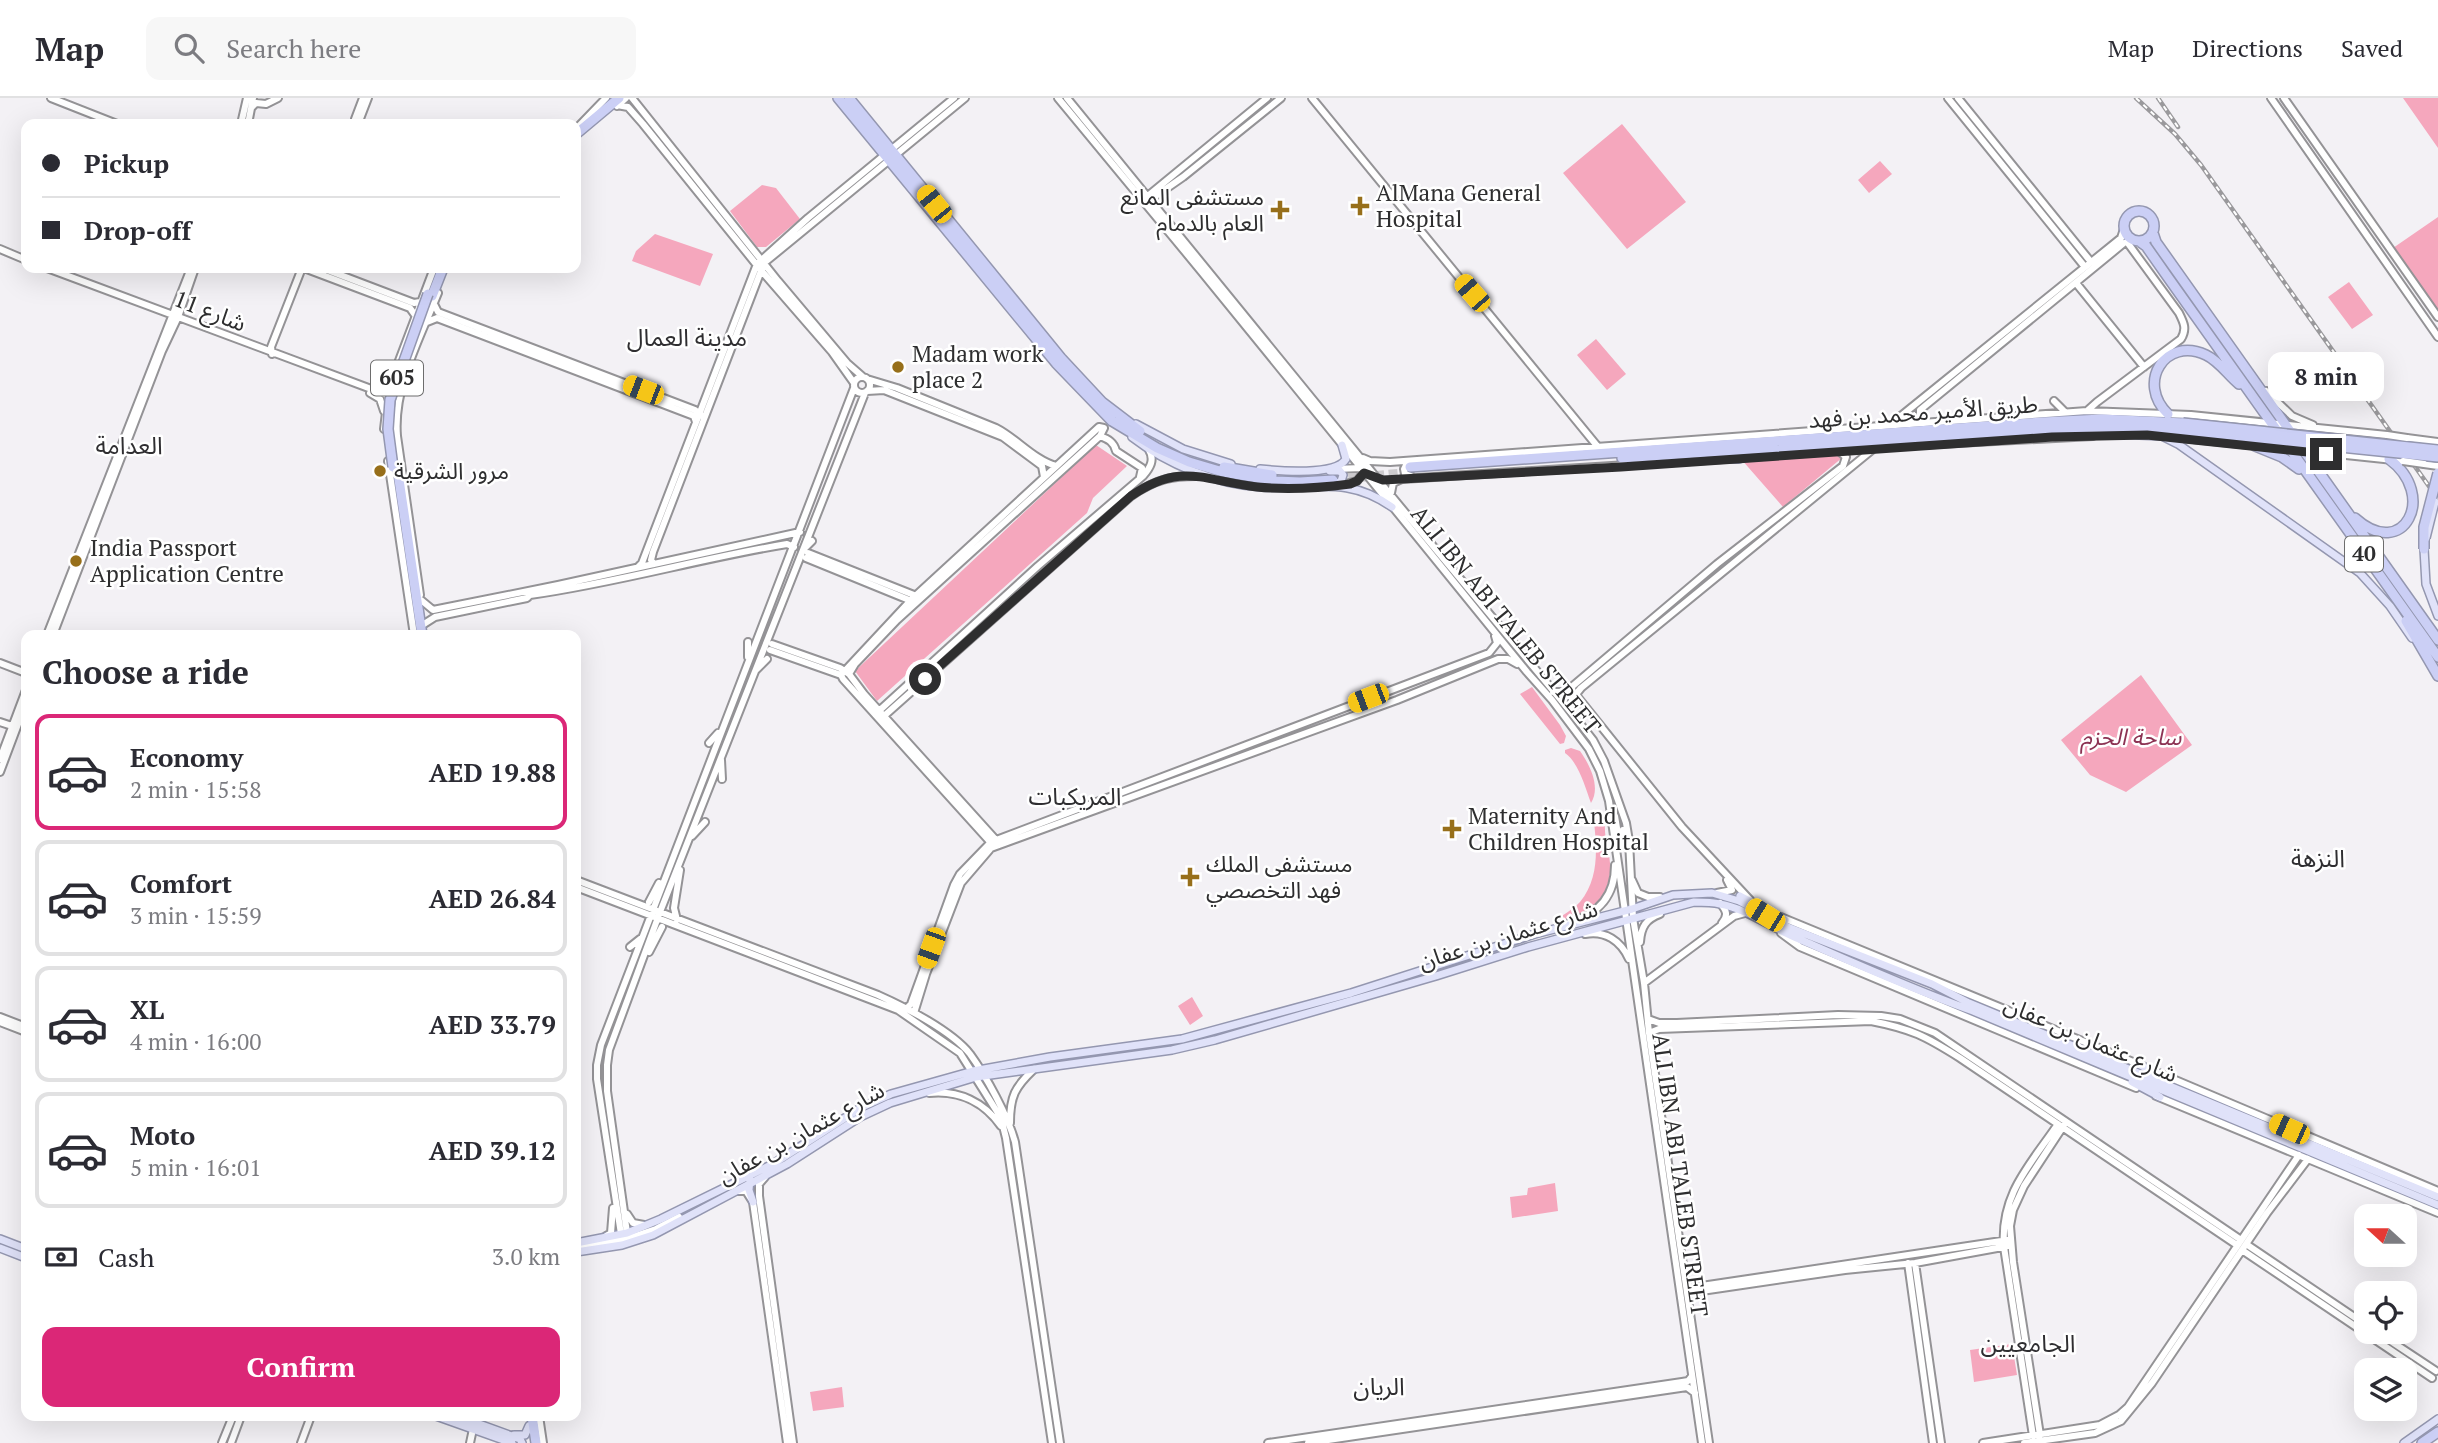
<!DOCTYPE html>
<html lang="en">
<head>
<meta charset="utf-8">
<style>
  body { margin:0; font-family:"PT Serif","Noto Sans Arabic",serif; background:#f7f7f7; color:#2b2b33; height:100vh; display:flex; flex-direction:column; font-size:26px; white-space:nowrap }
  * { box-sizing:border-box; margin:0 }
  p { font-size:23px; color:#7c7c81 }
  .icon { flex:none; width:38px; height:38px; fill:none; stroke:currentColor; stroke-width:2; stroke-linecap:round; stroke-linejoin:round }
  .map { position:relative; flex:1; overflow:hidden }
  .sheet { position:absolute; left:21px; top:532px; width:560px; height:791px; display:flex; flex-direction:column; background:#fff; border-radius:14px; box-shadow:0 7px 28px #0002 }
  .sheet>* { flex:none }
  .hud { position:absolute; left:21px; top:21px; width:560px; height:154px; border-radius:14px; box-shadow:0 7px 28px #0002; display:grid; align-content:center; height:154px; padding:0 21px; background:#fff }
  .needle { width:46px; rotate:291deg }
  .tools { position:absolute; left:2354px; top:1106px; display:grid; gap:14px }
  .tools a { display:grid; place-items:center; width:63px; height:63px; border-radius:14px; background:#fff; box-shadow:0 7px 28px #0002; font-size:35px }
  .end { position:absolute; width:32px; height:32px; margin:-16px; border:9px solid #2e2e2f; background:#fff; box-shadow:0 0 0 4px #fff }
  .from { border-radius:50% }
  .bubble { position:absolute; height:49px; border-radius:14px; background:#fff; box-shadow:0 7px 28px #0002; font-size:23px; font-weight:700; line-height:49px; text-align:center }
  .car { position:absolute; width:21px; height:42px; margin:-21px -10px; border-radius:9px; box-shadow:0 0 5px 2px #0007; background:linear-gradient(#f5c518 24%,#345 0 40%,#f5c518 0 76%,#345 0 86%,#f5c518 0) }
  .hud b { display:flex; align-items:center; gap:24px; height:66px; font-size:26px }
  .hud b+b { border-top:2px solid #e1e1e2 }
  .hud i { width:18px; height:18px; background:#2b2b33 }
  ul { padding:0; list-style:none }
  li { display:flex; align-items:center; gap:21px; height:116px; margin:0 14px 10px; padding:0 7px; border:4px solid #e1e1e2; border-radius:14px }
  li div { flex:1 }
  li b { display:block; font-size:26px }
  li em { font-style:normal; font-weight:700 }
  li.active { border-color:#db2777 }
  li>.icon { width:63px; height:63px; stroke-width:1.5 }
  h2 { padding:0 21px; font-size:32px; line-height:84px }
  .pay { display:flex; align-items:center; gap:18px; height:77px; padding:0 21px; font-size:26px }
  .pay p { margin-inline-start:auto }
  .button { display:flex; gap:14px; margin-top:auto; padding:14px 21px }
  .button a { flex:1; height:80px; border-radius:14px; background:#db2777; color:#fff; font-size:28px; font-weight:700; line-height:80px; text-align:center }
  header { display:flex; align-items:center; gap:42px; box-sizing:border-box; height:98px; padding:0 35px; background:#fff; border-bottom:2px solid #e1e1e2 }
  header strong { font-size:33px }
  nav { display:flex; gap:38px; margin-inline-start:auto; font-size:24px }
  .search { width:490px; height:63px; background:#f7f7f7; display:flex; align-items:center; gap:18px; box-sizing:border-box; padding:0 24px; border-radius:14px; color:#7c7c81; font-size:26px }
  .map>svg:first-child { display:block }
</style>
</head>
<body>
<header>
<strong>Map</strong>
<div class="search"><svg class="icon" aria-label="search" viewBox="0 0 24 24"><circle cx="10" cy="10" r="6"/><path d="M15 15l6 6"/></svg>Search here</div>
<nav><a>Map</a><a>Directions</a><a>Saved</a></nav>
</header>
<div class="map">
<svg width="2438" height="1345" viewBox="0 0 2438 1345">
  <rect width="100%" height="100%" fill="#f3f1f5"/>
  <!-- green -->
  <path fill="#f5a7bd" d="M2403 0H2438V50Z
    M1622 26 1686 104 1627 151 1563 75Z
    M1880 63 1892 76 1869 95 1858 82Z
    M762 87 776 90 800 121 766 149H757L730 113Z
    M2438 119V214L2393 150Z
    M655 136 713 156 700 188 632 163 636 153Z
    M2349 184 2373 217 2352 231 2328 199Z
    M1596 241 1626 276 1607 292 1577 257Z
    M1096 347 1127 368 1093 400 1087 415 877 603 855 573Z
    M1839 355 1843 359 1783 409 1741 361Z
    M2141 577 2192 647 2126 694 2090 677 2061 642Z
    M1532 589 1560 627 1566 638 1564 645 1560 646 1520 596Z
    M1571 650 1580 653C1590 667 1601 689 1591 705 1585 689 1579 665 1565 655V652Z
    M1596 721 1602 723 1605 726C1604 739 1609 752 1610 765 1613 801 1586 818 1555 824 1561 817 1573 812 1580 804 1599 781 1597 751 1594 724Z
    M1192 899 1203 918 1190 927 1178 908Z
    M1555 1085 1558 1113 1512 1120 1510 1099 1527 1097 1528 1090Z
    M2012 1246 2017 1277 1974 1284 1970 1252Z
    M842 1289 844 1309 813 1313 810 1294Z"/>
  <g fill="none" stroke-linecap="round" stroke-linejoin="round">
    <!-- highway-tunnel -->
    <path stroke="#cccacd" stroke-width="9" stroke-dasharray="9 4.5" stroke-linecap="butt" d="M1335 382 1411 374"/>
    <defs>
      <path id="secondary" d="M51 0 117 26
        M632 0 778 183 847 265 863 279
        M1058 0 1201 173 1527 574 1552 602 1589 651 1600 673 1609 703 1702 1345
        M1067 0 1393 400 1571 614 1593 642 1604 663 1626 725 1629 743 1633 820 1644 885 1649 935 1709 1345
        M1312 0 1598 349
        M1948 0 2085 169
        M1958 0 2091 164
        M2271 0 2438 239
        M2284 0 2438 219
        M617 7 628 9 643 26 760 171 832 254 854 285
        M617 8 626 0
        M252 9 256 5 266 6 278 0
        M355 21 363 0
        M241 26 247 0
        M248 26 253 0
        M358 26 368 0
        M576 31 606 0
        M1144 101 1267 0
        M1147 104 1183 79 1281 0
        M0 151 26 162
        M47 170 390 298
        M304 170 410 210 415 217
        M322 170 414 205 420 204
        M2076 185 2144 269
        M434 206 438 214 695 312 702 318
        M427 224 437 220 694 318 696 324
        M272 256 271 249 302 170
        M854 287a8 8 0 1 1 16 0a8 8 0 1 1-16 0Z
        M867 281 897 290 996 330C1016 340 1034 362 1056 368
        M867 293 884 292 1003 339 1042 368 1044 379
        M2266 293 2292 318 2313 327
        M370 295 380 301 384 313
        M2054 303 2065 314
        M2087 313 2097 304 2181 241C2187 231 2184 225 2179 215L2127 144
        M1925 323 1920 322V312L2124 145 2133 142
        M1891 326 2121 140 2124 131
        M384 331 389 289 434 170
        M1100 338C1108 341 1114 344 1116 353L1142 370 1140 379
        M2164 338 2403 363
        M2407 340 2438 344
        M1363 360 1370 363 1390 364 2087 313 2191 317 2387 337
        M1737 360 1898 348 2093 338
        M388 363 414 537
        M2424 366 2438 368
        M1334 371 1362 370
        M1411 378 1405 376 1404 371 1406 367 1413 364
        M1341 387 1357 383 1364 374
        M1391 395 1393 385 1402 381 1723 361
        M803 452 812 443
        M808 455 919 499
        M806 460 914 504
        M654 466 651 462 653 454 764 165 965 0
        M638 469 642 465 757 166 808 120 954 0
        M420 497 397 338C393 289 420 240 438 195
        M421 502 433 512 558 487 800 434
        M424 526 435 519 527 500 530 497C617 485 701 460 787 446L794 449
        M47 537 191 170
        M53 537 162 253 178 219 195 170
        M748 544V559
        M772 546 840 570 849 576 864 596 996 742
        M770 552 841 577 843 581 992 746
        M0 565 26 575
        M756 572 767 561
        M841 577 911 502 1099 329 1104 330 1100 338 897 522 855 566 849 576
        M1568 592 1565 599 1575 596 1682 729 1750 802
        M1553 594H1562L1568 592 1717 466 1843 368 1846 359 1840 354
        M880 612 1038 468 1143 378C1150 370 1155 362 1149 352
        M1571 612 1572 601 1581 590 1872 352
        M884 618 1131 398C1156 381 1173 377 1203 378
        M0 624 12 628
        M709 645 718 635
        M0 661 26 592
        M721 662 722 681
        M0 674 26 605
        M1615 718 1619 742 1624 741 1623 732
        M692 738 705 724
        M576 782 878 897C905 909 952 933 970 956 986 978 1008 1018 1015 1044L1060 1345
        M1632 782 1638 795 1648 799H1660
        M576 789 898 912 960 955 1001 1020 1006 1040 1052 1345
        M1717 795 1732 792 1727 782
        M649 804 659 785
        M1720 805C1726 812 1729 817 1722 825
        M1781 819 2143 968
        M677 822 674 810 680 772
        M1570 824C1599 816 1615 797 1615 767
        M1781 835 1800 849 2136 990
        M1585 836C1605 832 1621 843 1629 861
        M1640 844C1641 829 1646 821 1660 816
        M630 849 640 841
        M649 854 662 829
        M1644 885 1734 818 1745 815
        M907 910 911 906 954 787 960 776 991 744 1489 555 1497 545 1495 538
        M914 915 926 876 961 785 991 750 1397 602 1498 561H1508L1517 566
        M0 919 26 929
        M1648 921 1659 925H1677L1838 917 1881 918 1900 921 1935 935 2241 1142
        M0 924 26 934
        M1649 935 1659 931 1871 923C1912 931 1925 938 1960 960L2237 1147
        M2159 975 2438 1093
        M929 995C959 992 984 1004 1001 1028
        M2156 998 2438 1115
        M1010 1025C1010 998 1015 989 1034 971
        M765 1079 759 1086V1098L793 1345
        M737 1093H746L753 1104 787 1345
        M627 1116 633 1125 644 1127
        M679 1119 656 1131 626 1141 621 1136 597 981V967L601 947 854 290
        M606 1138 611 1135 613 1110
        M2246 1146 2366 1227
        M576 1150 626 1141 627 1135 607 993V967L609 952 660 814 865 295
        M2242 1152 2432 1280
        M1908 1165 1933 1345
        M1915 1165 1941 1345
        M1688 1190 2008 1142
        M1688 1195 1845 1172 1915 1165 2008 1148
        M2377 1234 2436 1273
        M539 1318 543 1345
        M2040 1337 2013 1164 2010 1128 2013 1112 2024 1088 2064 1027
        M2033 1338 2004 1149C2000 1096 2030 1067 2058 1026
        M222 1345 233 1318
        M231 1345 241 1318
        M301 1345 311 1318
        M470 1345 473 1331
        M1268 1345 1682 1284 1688 1283 1692 1278
        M1308 1345 1687 1289 1695 1295
        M1983 1345 2100 1327 2119 1317 2128 1309 2299 1057
        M2024 1345 2095 1335 2121 1323 2152 1285 2267 1115 2308 1061"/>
      <path id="primary" d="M1136 326 1183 351 1231 366
        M2071 334 2162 338 2178 346 2360 475 2390 508 2412 540
        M1132 339C1167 366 1217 387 1262 389 1313 392 1347 377 1392 409
        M1260 371C1279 373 1336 378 1346 361L1342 347
        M1330 373H1340L1343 377 1341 383 1333 387
        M2424 451 2426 486 2438 518
        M1740 798 1785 822
        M2140 967 2161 978
        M2132 984 2160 999
        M750 1082 749 1092 753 1104
        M0 1141 26 1151
        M576 1145 627 1135 661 1121 773 1066 862 1009 891 996 973 973 1050 959 1182 941 1351 895 1535 836 1632 811 1673 797 1712 795 1739 803 1790 830 1932 886 1969 905 2438 1099
        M0 1150 26 1160
        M576 1154 622 1147 653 1137 787 1066 860 1019 890 1005 976 979 1172 952 1215 942 1436 878 1528 849 1694 804C1702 804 1712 804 1720 806 1745 810 1774 831 1799 841 1856 866 1914 892 1973 913L2438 1107
        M436 1318 512 1345
        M457 1318 520 1341 522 1345
        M514 1337H525L529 1328
        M2404 1345 2438 1321"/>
      <path id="highway" d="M838 0 1056 265 1112 323 1157 350 1189 364 1223 374 1276 383 1300 384 1333 382
        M849 0 1061 260 1102 304 1140 333
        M576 36 619 0
        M2124 128a15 15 0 1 1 30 0a15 15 0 1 1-30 0Z
        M2153 135 2156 144 2438 542
        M2139 143 2146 148 2167 178 2438 559
        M432 198 443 170
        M2168 316C2136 285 2165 238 2206 257 2219 263 2228 277 2239 286
        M2255 348 2282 359 2299 371
        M1622 360 2057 331 2095 329 2183 333
        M1718 360H1739
        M397 368 422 537
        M1224 369 1272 377
        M1410 369 2044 324 2102 321 2183 325
        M2355 420C2404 464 2438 397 2389 361
        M2406 523 2438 578
        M532 1318 536 1345
        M2422 1345 2438 1334"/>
    </defs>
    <!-- secondary casing -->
    <use href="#secondary" stroke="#949396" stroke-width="10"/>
    <!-- primary casing -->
    <use href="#primary" stroke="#9497b0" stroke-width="10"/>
    <!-- highway casing -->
    <use href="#highway" stroke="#9497b0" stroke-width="12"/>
    <!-- secondary -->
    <use href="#secondary" stroke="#fff" stroke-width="6"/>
    <!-- primary -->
    <use href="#primary" stroke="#e0e2f9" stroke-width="7"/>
    <!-- highway -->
    <use href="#highway" stroke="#cbcff5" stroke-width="9"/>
    <defs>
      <path id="rail" d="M2136 0 2175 36 2201 67 2438 401
        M2158 0 2178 29"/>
    </defs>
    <!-- rail casing -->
    <use href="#rail" stroke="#9a999c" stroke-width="4.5"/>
    <!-- rail -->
    <use href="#rail" stroke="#fff" stroke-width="2" stroke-dasharray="5" stroke-linecap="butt"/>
    <defs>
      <path id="secondary-bridge" d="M2387 337 2407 340
        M2403 363 2424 366"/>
      <path id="primary-bridge" d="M2426 440 2435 404"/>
      <path id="highway-bridge" d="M2183 325 2438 352
        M2183 333 2438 359
        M393 369 388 331 390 302 428 196
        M2424 451V429L2438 375"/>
    </defs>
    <!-- secondary-bridge casing -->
    <use href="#secondary-bridge" stroke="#949396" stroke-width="10" stroke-linecap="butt"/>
    <!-- primary-bridge casing -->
    <use href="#primary-bridge" stroke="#9497b0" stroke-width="10" stroke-linecap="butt"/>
    <!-- highway-bridge casing -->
    <use href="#highway-bridge" stroke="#9497b0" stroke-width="12" stroke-linecap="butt"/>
    <!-- secondary-bridge -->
    <use href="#secondary-bridge" stroke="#fff" stroke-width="6"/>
    <!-- primary-bridge -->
    <use href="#primary-bridge" stroke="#e0e2f9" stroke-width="7"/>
    <!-- highway-bridge -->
    <use href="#highway-bridge" stroke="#cbcff5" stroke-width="9"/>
  </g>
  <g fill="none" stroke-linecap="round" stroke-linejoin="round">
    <!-- route -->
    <path stroke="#2e2e2f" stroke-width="9" d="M925 581 1131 398C1182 363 1204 383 1257 389 1287 392 1320 390 1350 386L1357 383 1364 375 1383 382 1621 369 2052 339 2147 337 2326 356"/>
  </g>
  <!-- markers -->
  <g fill="#976f1a" stroke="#fff" stroke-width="2.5">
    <path d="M1356.5 97.5h7v7h7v7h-7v7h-7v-7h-7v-7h7z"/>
    <path d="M1276.5 101.5h7v7h7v7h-7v7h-7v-7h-7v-7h7z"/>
    <circle cx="898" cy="269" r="7"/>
    <circle cx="380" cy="373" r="7"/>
    <circle cx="76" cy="463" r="7"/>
    <path d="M1448.5 720.5h7v7h7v7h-7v7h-7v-7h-7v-7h7z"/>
    <path d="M1186.5 768.5h7v7h7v7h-7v7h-7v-7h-7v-7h7z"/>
  </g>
  <g text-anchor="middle" stroke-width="5" stroke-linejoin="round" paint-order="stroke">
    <!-- shield labels -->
    <g fill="#fff" stroke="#6d6d6d" stroke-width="2">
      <rect x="371" y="262.5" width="52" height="35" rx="5"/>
      <rect x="2345" y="438.5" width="38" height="35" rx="5"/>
    </g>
    <g font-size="21" font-weight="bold" fill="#2e2e2f">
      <text x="397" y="287">605</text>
      <text x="2364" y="463">40</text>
    </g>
    <!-- poi labels -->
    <g font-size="23" fill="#2e2e2f" stroke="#fff" text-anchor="start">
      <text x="1376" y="103">AlMana General<tspan x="1376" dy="26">Hospital</tspan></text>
      <text x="1264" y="107" text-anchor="end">مستشفى المانع<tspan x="1264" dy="26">العام بالدمام</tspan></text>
      <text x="912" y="264">Madam work<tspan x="912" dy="26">place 2</tspan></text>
      <text x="394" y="381">مرور الشرقية</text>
      <text x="90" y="458">India Passport<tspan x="90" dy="26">Application Centre</tspan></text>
      <text x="1468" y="726">Maternity And<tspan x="1468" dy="26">Children Hospital</tspan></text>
      <text x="1206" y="774">مستشفى الملك<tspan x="1206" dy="26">فهد التخصصي</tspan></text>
    </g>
    <!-- street labels -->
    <g font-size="23" fill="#2e2e2f" stroke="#fff">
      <text transform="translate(210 213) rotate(21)" y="8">شارع 11</text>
      <text transform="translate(1923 314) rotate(-4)" y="8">طريق الأمير محمد بن فهد</text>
      <text transform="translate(1506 522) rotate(51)" y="8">ALI IBN ABI TALEB STREET</text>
      <text transform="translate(1508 837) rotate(-17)" y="8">شارع عثمان بن عفان</text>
      <text transform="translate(2091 941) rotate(23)" y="8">شارع عثمان بن عفان</text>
      <text transform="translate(801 1035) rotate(-29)" y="8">شارع عثمان بن عفان</text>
      <text transform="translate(1680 1077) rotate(82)" y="8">ALI IBN ABI TALEB STREET</text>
    </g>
    <!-- park labels -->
    <g font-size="23" font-style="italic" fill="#8c3253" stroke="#fff">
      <text x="2131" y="647">ساحة الحزم</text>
    </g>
    <!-- neighbourhood labels -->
    <g font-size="24" fill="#2f2e31" stroke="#fff">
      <text x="687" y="248">مدينة العمال</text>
      <text x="129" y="356">العدامة</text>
      <text x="1075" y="707">المريكبات</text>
      <text x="2318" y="769">النزهة</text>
      <text x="2028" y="1254">الجامعيين</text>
      <text x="1379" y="1297">الريان</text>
    </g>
  </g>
</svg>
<div class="tools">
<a><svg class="needle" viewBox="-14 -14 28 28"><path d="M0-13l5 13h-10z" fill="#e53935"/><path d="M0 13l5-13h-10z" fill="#7c7c81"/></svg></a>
<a><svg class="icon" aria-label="locate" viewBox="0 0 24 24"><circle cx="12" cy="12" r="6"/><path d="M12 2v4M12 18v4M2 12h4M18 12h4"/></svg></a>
<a><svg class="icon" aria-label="layers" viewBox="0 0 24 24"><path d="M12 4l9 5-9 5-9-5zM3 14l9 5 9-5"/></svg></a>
</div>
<i class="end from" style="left:925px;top:581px"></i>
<i class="end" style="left:2326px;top:356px"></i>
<div class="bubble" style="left:2268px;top:254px;width:116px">8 min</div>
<i class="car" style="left:934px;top:106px;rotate:321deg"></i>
<i class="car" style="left:1472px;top:195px;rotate:319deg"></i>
<i class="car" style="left:643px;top:292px;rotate:291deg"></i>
<i class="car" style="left:1368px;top:600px;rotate:249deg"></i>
<i class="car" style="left:1765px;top:817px;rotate:302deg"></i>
<i class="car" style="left:931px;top:850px;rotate:200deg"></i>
<i class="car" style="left:2289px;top:1031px;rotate:294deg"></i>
<div class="hud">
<b><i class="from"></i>Pickup</b>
<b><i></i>Drop-off</b>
</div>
<section class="sheet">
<h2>Choose a ride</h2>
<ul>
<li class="active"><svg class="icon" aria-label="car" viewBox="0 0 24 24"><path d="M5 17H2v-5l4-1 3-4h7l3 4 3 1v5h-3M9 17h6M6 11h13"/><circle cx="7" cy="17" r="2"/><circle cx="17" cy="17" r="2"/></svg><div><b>Economy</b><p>2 min · 15:58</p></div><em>AED 19.88</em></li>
<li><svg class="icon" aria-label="car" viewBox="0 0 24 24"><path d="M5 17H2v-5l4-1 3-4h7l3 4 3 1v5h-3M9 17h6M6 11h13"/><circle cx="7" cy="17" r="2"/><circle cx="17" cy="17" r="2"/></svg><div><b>Comfort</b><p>3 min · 15:59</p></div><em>AED 26.84</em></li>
<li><svg class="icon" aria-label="car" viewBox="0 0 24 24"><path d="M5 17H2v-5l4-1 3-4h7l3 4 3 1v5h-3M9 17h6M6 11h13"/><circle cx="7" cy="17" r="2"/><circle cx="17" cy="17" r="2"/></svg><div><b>XL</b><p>4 min · 16:00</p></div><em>AED 33.79</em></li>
<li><svg class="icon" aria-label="car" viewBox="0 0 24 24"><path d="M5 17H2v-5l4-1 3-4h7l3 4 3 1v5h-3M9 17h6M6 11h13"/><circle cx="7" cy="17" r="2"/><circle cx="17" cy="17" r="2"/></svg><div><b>Moto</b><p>5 min · 16:01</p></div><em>AED 39.12</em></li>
</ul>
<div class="pay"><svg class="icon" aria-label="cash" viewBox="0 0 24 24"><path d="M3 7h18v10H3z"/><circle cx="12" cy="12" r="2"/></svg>Cash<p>3.0 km</p></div>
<div class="button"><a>Confirm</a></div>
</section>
</div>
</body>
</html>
